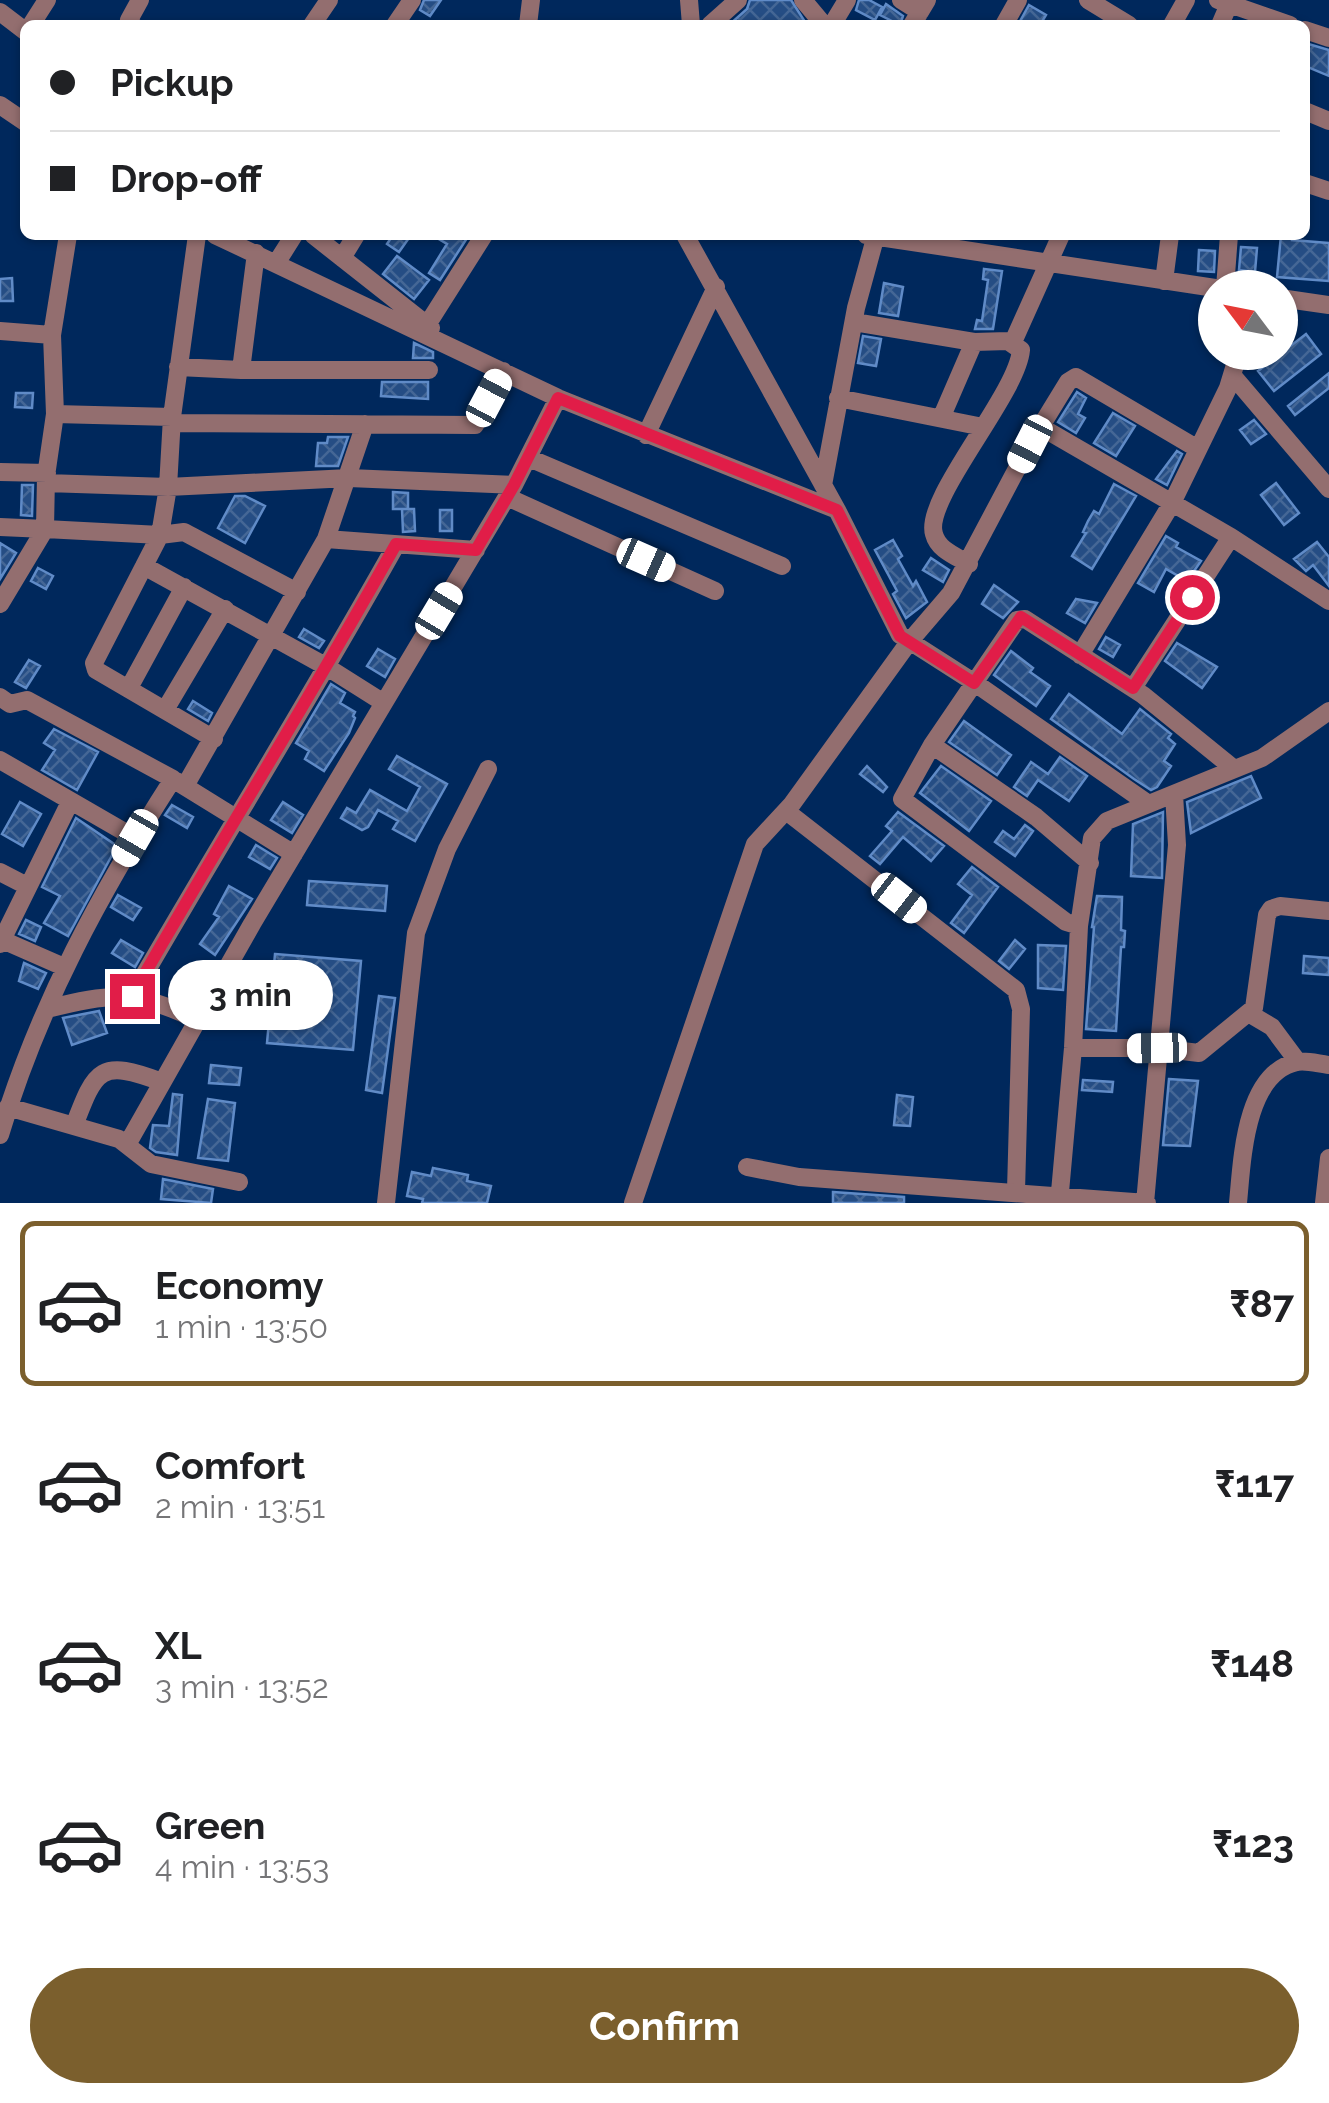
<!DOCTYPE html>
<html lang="en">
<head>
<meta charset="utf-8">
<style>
  body { margin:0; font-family:Raleway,sans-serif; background:#f6f6f6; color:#202124; height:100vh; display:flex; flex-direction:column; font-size:38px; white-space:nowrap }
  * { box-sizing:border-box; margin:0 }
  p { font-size:32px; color:#757577 }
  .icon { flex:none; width:55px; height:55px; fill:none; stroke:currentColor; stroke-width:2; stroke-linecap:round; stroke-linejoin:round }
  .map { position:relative; height:1203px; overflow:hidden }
  .details { display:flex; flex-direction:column; background:#fff; flex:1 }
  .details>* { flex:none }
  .hud { position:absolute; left:20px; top:20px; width:1290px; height:220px; border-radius:15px; box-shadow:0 2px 8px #0004; display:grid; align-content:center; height:220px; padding:0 30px; background:#fff }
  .needle { width:65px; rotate:302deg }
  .buttons { position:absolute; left:1198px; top:270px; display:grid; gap:20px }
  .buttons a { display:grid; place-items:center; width:100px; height:100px; border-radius:50%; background:#fff; box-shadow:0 2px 8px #0004; font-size:50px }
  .end { position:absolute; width:45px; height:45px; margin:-22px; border:12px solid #e11d48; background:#fff; box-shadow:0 0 0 5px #fff }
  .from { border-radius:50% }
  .bubble { position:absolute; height:70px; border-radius:35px; background:#fff; box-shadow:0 2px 8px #0004; font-size:32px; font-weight:700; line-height:70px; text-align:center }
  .car { position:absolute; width:30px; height:60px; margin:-30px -15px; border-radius:12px; box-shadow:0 0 8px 2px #0007; background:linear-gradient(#fff 24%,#345 0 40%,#fff 0 76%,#345 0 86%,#fff 0) }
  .hud b { display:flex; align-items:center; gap:35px; height:95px; font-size:38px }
  .hud b+b { border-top:2px solid #e0e0e0 }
  .hud i { width:25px; height:25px; background:#202124 }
  ul { padding:18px 0 0; list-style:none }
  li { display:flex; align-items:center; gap:30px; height:165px; margin:0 20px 15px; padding:0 10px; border:5px solid transparent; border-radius:15px }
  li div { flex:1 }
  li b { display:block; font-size:38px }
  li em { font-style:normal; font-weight:700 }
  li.on { border-color:#7b5f2d }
  li>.icon { width:90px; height:90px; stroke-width:1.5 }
  .cta { display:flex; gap:20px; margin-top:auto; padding:20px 30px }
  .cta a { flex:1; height:115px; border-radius:60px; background:#7b5f2d; color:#fff; font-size:40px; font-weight:700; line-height:115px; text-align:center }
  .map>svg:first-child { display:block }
</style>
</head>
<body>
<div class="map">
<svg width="1329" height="1203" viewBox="0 0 1329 1203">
  <defs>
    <pattern id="building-cross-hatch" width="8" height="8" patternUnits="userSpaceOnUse" patternTransform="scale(2.5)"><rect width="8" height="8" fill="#254d84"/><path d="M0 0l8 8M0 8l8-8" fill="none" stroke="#456796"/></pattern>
  </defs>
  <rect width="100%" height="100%" fill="#00285c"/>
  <!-- building -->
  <path fill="url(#building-cross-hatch)" stroke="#608bc7" stroke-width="2.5" d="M424 0H441L430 16 420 10Z
    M750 0H791L807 25H729L747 9Z
    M859 0H869L882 7 875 20 856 10Z
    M886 4 903 16 900 25 880 15Z
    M1029 5 1046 15 1040 25H1018Z
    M1305 43 1329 50V76L1305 66Z
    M393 235H411L399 252 387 244Z
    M432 235H469L440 280 429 273 447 244Z
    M1281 235H1292V240L1329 243V281L1277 277Z
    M1241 247 1257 248 1255 272 1239 270Z
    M1199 250 1215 251 1214 272 1198 271Z
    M397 256 429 280 414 299 383 274Z
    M984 269 1002 271 993 329H975L977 320 982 321 988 280 983 279Z
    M12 278 13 301H0V279Z
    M884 283 903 287 898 316 879 313Z
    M1306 334 1321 354 1274 391 1258 371Z
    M863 336 881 339 876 366 858 363Z
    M414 343 433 352V358H413Z
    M1329 373V388L1295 415 1288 406Z
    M382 382H428V399L381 396Z
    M1077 392 1086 398 1078 414 1085 418 1076 433 1058 422Z
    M16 393H33L32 408 15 407Z
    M1113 413 1135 426 1116 456 1094 443Z
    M1254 420 1266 434 1251 444 1240 430Z
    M328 437H348L338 466H316L318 443H327Z
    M1177 451 1182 454 1167 485 1156 479Z
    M1276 483 1299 513 1284 525 1261 495Z
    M1114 484 1136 496 1092 569 1072 556 1086 533 1083 532 1088 521 1094 511 1099 514Z
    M22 485H33L32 516 21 515Z
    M393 492 408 493V509H414L415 531 403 532 402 509H407H393Z
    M235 496H245L265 506 245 543 218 528Z
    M440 510H452V531H440Z
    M1166 536 1178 543 1176 547 1201 561 1187 581 1166 569 1154 592 1138 583Z
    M893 540 902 556 898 559 913 586 916 581 927 602 906 618 893 594 897 591 875 550Z
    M1317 542 1329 557V586L1313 565 1306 571 1294 559Z
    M0 543 16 553 0 579Z
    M931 558 949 570 943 582 923 570Z
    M38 568 53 576 46 589 31 581Z
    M994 585 1018 602 1003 618 982 604Z
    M1076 599 1097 603 1085 623 1067 613Z
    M304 629 324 641 319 648 299 637Z
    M1106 637 1120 645 1113 657 1099 649Z
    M1177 643 1217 667 1202 688 1165 661Z
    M378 649 395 659 385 677 367 666Z
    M1011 651 1033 668 1030 672 1050 686 1036 706 994 675Z
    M29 660 40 666 26 688 15 682Z
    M331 684 345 693 340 703 355 712 353 716 355 718 349 733 324 771 305 759 309 751 296 743Z
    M1069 694 1122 734 1140 709 1171 734 1168 738 1175 744 1164 761 1171 766 1157 787 1151 790 1134 779 1051 719Z
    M193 701 212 713 208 721 188 709Z
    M964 721 1011 755 997 775 949 742Z
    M54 729 98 752 77 790 42 770 55 750 44 743Z
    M397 756 447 784 415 841 393 829 398 821 378 810 368 827 362 830 341 818 347 808 356 813 370 790 407 811 420 787 389 769Z
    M1060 757 1087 776 1069 801 1038 780 1027 796 1014 787 1031 762 1048 774Z
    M867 766 887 787 883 792 860 774Z
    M941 766 991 801 969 831 920 793Z
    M1251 776 1261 798 1191 833 1187 802Z
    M20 802 41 814 23 846 2 834Z
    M283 802 303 815 292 833 271 820Z
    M172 805 193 817 187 828 165 815Z
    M898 812 944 846 931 861 903 837 880 864 870 856 892 831 886 826Z
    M1163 812 1162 878 1131 876 1133 824Z
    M76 818 117 846 68 936 44 923 60 896 42 887Z
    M1025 825 1033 831 1015 856 995 842 1003 831 1014 839Z
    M256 845 277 858 270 869 249 857Z
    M972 867 998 887 964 933 951 923 972 895 958 884Z
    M309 881 387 886 385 911 307 905Z
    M229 886 252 899 215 955 200 944 219 917 214 914Z
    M118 895 141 908 133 920 111 907Z
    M1097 896 1122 897 1121 930 1125 931 1124 947H1121L1116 1031 1086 1029 1094 927H1092Z
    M26 920 41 927 35 941 19 934Z
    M121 940 143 953 135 967 112 953Z
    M1015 940 1025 949 1009 969 999 961Z
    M1038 945 1066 946 1063 990 1038 988Z
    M275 954 361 961 353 1050 267 1043Z
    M1304 956 1329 958V975L1303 973Z
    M24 963 46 973 38 989 19 981Z
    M379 996 395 998 382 1093 366 1090Z
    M99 1011 107 1033 72 1045 63 1018Z
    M211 1065 241 1068 239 1085 209 1083Z
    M1169 1079 1198 1081 1190 1146 1163 1145Z
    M1083 1080 1113 1082 1112 1092 1082 1090Z
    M173 1094 182 1095 177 1155 156 1152 150 1148 153 1125 169 1126Z
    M897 1095 913 1097 910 1126 894 1125Z
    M208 1099 235 1103 228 1161 198 1158Z
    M433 1168 468 1175 467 1181 491 1186 487 1203H422L423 1199 407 1196 412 1172 431 1176Z
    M163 1179 213 1189 211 1203 161 1199Z
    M833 1192 904 1197V1203H833Z"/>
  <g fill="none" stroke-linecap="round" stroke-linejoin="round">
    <!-- minor -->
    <path stroke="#936e6f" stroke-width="18" d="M689 0 691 25
      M803 0 824 25
      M901 0 920 12
      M1088 0 1129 25
      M1218 0 1290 25
      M0 12 25 31
      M31 25 47 0
      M133 25 129 20 140 0
      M312 25 329 0
      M395 25 412 0
      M528 25 531 0
      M710 25 738 0
      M832 25 847 0
      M912 25 927 0
      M1004 25 1018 0
      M1172 25 1186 0
      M1220 25 1229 4
      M1305 30 1329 38
      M0 105 25 122
      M1305 111 1329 121
      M1305 183 1329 191
      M215 235 558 398 837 510 900 635 975 683 1147 803
      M313 235 431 328
      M685 235 837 510
      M866 235 1215 288
      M342 258 356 235
      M277 262 294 235
      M1164 281 1170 235
      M1225 288 1229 235
      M1280 298 1329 305
      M854 322 974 342 1008 341 1021 350C1017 395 923 499 934 534 938 550 956 556 969 564
      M427 325 484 235
      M0 331 52 335
      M1013 342 1061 235
      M178 367 241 370H429
      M241 370 256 253
      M1233 376 1329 489
      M838 398 983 427
      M55 414 52 335 68 235
      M942 416 974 342
      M171 423 475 425 503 371
      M1041 427 1231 537 1329 601
      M646 435 716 287
      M529 458 782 566
      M0 472 47 473
      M46 483 168 487 349 478 514 485
      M823 485 856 308 876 235
      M507 497 715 591
      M0 527 45 529 46 476 55 414 172 417 197 235
      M326 539 365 424
      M144 566 327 667 384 703
      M0 604 45 529 160 535 168 487 172 417
      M1080 655 1172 503 1228 388 1239 352
      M129 688 184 587
      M1133 688 1231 537
      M0 697 10 704 27 700 173 779C101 891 38 1007 0 1135
      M165 710 225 609
      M214 739 96 670 94 663 160 535 184 532 297 592
      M932 745 1036 817 1090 863
      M0 760 135 838
      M176 781 294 854
      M185 786 326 539 476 550
      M786 811 1016 990 1021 1009 1016 1191
      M0 872 27 886
      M1079 926 1066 922 902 799 932 745 1017 620 1025 619 1143 695 1233 768
      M0 939 64 967
      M0 944 70 802
      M132 996C219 845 311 697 396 545
      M47 1009C110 993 138 990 197 1020
      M1250 1014 1272 1027 1298 1062
      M1073 1048H1157L1199 1053 1254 1008 1267 915 1271 909 1280 906 1329 911
      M8 1107 119 1139 151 1164 239 1182
      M74 1126C96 1068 100 1059 162 1082
      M128 1143 252 924 514 485 558 398
      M747 1167 799 1177 1147 1203
      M386 1203 416 933 447 849 488 769
      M633 1203 755 844 792 804 909 642 951 593 1030 444 1068 382 1076 377 1198 449
      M1059 1203 1073 1048 1079 926 1092 838 1107 821 1262 758 1329 711
      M1145 1203 1177 845 1174 794
      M1238 1203C1242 1163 1244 1073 1297 1062 1306 1060 1319 1064 1329 1065
      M1324 1203 1329 1158"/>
  </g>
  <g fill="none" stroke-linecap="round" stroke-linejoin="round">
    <!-- route -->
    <path stroke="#e11d48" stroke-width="12" d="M132 996C218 845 311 697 396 544L476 550 514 485 558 398 837 510 900 636 974 683 1021 617 1133 688 1192 597"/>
  </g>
</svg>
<div class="buttons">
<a><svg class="needle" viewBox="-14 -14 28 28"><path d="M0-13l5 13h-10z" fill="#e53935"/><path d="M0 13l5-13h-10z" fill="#757577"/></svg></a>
</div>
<i class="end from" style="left:1192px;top:597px"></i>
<i class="end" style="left:132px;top:996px"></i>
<div class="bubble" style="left:168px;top:960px;width:165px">3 min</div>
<i class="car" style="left:489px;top:398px;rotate:28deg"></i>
<i class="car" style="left:1030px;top:444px;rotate:207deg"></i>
<i class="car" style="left:646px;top:560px;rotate:114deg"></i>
<i class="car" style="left:439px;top:611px;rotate:31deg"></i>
<i class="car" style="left:135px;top:838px;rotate:210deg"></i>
<i class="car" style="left:899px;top:898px;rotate:128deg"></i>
<i class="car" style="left:1157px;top:1048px;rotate:269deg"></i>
<div class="hud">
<b><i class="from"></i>Pickup</b>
<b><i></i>Drop-off</b>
</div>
</div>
<section class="details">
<ul>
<li class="on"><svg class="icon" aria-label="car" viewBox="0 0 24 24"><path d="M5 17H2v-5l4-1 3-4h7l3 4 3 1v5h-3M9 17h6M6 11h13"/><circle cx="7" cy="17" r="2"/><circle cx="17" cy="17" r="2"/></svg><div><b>Economy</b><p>1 min · 13:50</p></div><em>₹87</em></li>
<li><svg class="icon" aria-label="car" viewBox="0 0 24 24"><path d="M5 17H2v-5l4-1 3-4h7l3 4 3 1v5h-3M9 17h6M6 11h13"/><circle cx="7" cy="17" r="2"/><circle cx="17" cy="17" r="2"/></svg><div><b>Comfort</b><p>2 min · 13:51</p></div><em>₹117</em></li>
<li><svg class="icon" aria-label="car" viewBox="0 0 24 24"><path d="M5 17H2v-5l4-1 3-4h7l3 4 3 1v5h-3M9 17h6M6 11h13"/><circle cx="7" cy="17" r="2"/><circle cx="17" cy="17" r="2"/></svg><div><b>XL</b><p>3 min · 13:52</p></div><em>₹148</em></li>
<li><svg class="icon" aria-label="car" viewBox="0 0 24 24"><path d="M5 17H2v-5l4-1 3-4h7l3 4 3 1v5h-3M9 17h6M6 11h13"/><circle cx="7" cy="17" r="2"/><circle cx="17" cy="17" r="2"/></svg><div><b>Green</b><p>4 min · 13:53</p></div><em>₹123</em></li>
</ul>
<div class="cta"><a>Confirm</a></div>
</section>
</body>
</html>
